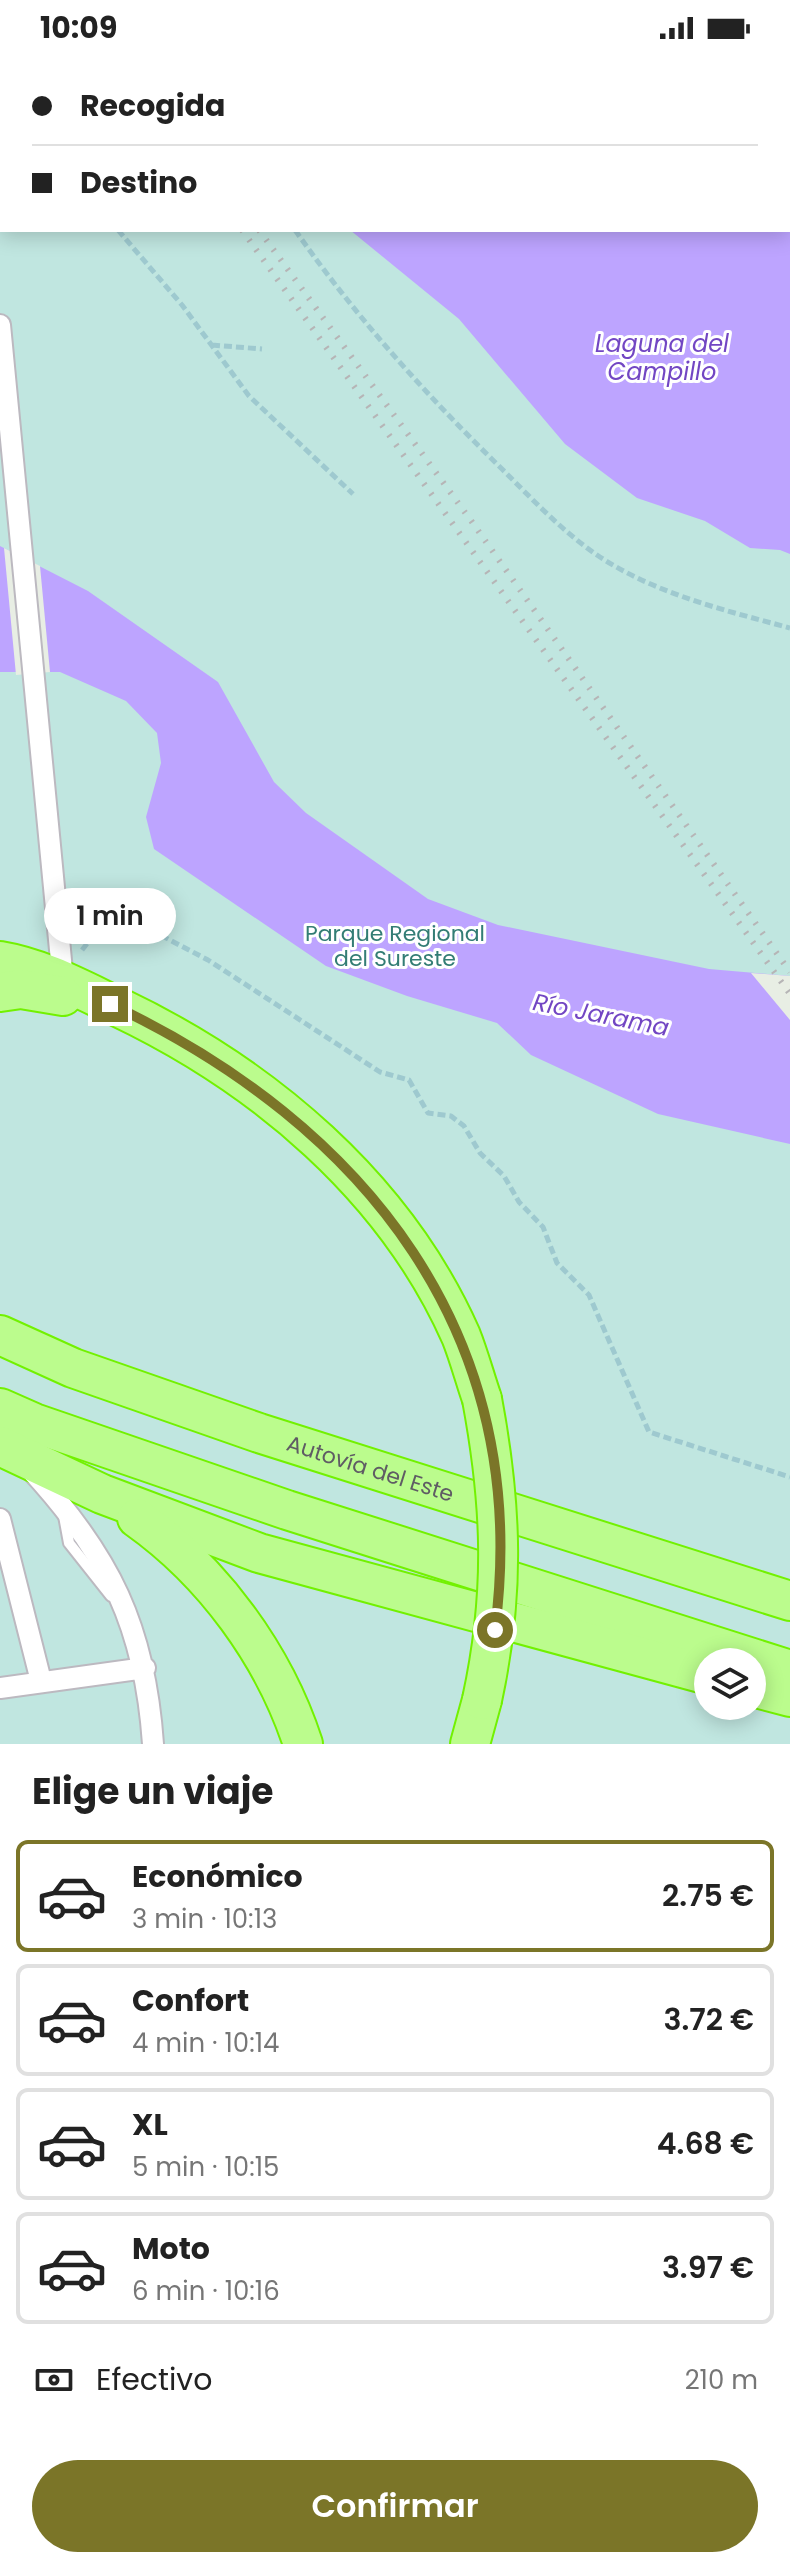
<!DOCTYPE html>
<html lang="es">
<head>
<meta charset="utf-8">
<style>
  body { margin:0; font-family:Poppins,sans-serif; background:#f6f6f6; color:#222; height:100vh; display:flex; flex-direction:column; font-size:30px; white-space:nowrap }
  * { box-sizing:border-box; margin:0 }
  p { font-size:26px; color:#767676 }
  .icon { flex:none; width:44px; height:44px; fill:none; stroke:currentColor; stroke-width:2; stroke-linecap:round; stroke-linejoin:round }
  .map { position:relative; height:1688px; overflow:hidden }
  .drawer { display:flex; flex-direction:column; background:#fff; flex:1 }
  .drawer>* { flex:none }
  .guide { position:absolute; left:0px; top:0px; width:790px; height:176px; box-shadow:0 4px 20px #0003; display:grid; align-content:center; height:176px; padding:0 32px; background:#fff }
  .fabs { position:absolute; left:694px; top:1592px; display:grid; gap:16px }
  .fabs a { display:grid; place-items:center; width:72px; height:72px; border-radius:50%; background:#fff; box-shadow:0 4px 20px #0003; font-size:40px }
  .end { position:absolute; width:36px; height:36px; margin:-18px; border:10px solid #7b7528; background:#fff; box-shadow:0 0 0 4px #fff }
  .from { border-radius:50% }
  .bubble { position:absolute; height:56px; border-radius:28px; background:#fff; box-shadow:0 4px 20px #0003; font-size:26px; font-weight:600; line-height:56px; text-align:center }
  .guide b { display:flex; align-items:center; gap:28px; height:76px; font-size:30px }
  .guide b+b { border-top:2px solid #e0e0e0 }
  .guide i { width:20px; height:20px; background:#222 }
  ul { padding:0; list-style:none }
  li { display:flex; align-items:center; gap:24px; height:112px; margin:0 16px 12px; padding:0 16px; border:4px solid #e0e0e0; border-radius:12px }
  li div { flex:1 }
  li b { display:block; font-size:30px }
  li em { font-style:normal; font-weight:600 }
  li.active { border-color:#7b7528 }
  li>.icon { width:72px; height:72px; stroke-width:1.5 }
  h2 { padding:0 32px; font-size:36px; line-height:96px }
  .pay { display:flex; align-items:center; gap:20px; height:88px; padding:0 32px; font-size:30px }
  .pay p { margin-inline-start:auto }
  .cta { display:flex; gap:16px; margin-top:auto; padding:16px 32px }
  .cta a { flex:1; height:92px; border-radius:48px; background:#7b7528; color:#fff; font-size:32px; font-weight:600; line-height:92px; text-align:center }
  .status { display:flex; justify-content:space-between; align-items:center; height:56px; padding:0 40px; background:#fff; direction:ltr }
  .status svg { height:22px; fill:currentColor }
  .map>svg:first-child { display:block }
</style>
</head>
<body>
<div class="status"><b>10:09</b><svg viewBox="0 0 49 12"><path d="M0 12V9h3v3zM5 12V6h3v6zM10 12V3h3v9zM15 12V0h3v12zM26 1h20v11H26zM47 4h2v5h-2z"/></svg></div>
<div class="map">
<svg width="790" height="1688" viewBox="0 0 790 1688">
  <rect width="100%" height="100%" fill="#e8eee4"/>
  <!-- green -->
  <path fill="#c0e6e0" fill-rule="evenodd" d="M0 0H790V1688H0ZM2 2H788V174H2ZM708 1606H752V1650H708Z"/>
  <!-- water -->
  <path fill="#bda4ff" d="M288 0H790V498L780 494 750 492 705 465 637 442 565 388 459 263 350 174H788V2Z
    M0 490 88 535 218 626 274 726 306 757 428 843 498 869 709 913 790 920V1088L658 1058 531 999 497 967 407 940 326 910 154 793 146 761 161 707 157 677 126 645 60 616H0Z"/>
  <!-- pier -->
  <path fill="#e8eee4" d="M4 492 40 510 50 616 16 619Z
    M751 917 790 920V964Z"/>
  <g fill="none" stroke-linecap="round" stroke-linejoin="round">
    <defs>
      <path id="service" d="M64 1460 69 1487 111 1540"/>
      <path id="minor" d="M0 269 63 925 60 921
        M31 1414C110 1500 145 1571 153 1688
        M0 1463 41 1625
        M0 1632 145 1612"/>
      <g id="motorway">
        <path d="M0 905C42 912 80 933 118 951 263 1020 395 1131 461 1280 469 1300 475 1323 482 1343"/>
        <path d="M0 936 21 933 63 940"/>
        <path id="s1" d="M0 1279 73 1312 259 1377 790 1545"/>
        <path d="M0 1352 34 1367 287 1454 790 1614"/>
        <path d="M0 1390 102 1438 259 1497 708 1619"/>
        <path d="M137 1462C213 1516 274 1599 303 1688"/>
        <path d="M752 1631 790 1641"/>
        <path d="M470 1688 482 1644"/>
      </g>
    </defs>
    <!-- service casing -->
    <use href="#service" stroke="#bcb9c0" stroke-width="14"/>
    <!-- minor casing -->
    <use href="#minor" stroke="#bcb9c0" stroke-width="24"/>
    <!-- motorway casing -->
    <use href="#motorway" stroke="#72f101" stroke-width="42"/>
    <!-- path -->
    <path stroke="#9ec9cf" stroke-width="5" stroke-dasharray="8 4" stroke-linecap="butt" d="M179 0 180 2
      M0 41 2 43
      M118 174 182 249 249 340 353 438
      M295 174C356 261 426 339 502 413 532 443 562 475 597 499 655 538 724 554 790 572
      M212 289 262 293
      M82 894 97 875 126 861 208 904 380 1016 409 1024 428 1057 451 1060 464 1070 480 1097 504 1120 519 1146 543 1171 557 1207 589 1239 649 1376 790 1421"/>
    <!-- service -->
    <use href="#service" stroke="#fff" stroke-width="10"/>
    <!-- minor -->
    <use href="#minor" stroke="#fff" stroke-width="20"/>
    <!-- motorway -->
    <use href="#motorway" stroke="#bbfc8d" stroke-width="38"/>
    <!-- rail -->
    <path stroke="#b6b5b6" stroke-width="6" stroke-dasharray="2 10" stroke-linecap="butt" d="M93 0 95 2
      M112 0 114 2
      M242 174 790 938
      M259 174 472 466 790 916"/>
    <defs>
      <path id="motorway-bridge" d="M482 1644C505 1538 502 1450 482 1343"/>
    </defs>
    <!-- motorway-bridge casing -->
    <use href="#motorway-bridge" stroke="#72f101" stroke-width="42" stroke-linecap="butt"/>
    <!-- motorway-bridge -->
    <use href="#motorway-bridge" stroke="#bbfc8d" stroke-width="38"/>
  </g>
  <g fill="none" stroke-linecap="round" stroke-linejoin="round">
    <!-- route -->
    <path stroke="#7b7528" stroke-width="10" d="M110 948C366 1069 533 1279 495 1574"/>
  </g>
  <g text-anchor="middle" stroke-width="6" stroke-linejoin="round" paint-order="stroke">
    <!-- park labels -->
    <g font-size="22" fill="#337d75" stroke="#fff">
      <text x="395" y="885">Parque Regional<tspan x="395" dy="25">del Sureste</tspan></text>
    </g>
    <!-- street labels -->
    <g font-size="22" fill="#5f5c64" stroke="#fff">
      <text dy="8" stroke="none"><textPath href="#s1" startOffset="394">Autovía del Este</textPath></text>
    </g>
    <!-- water labels -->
    <g font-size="24" font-style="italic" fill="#7246c3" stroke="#fff">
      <text x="662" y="296">Laguna del<tspan x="662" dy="28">Campillo</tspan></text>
      <text transform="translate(601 959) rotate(11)" y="8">Río Jarama</text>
    </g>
  </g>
</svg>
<div class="fabs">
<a><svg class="icon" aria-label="layers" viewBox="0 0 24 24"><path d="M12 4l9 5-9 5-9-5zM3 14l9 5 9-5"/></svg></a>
</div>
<i class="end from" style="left:495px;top:1574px"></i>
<i class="end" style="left:110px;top:948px"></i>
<div class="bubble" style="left:44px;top:832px;width:132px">1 min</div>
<div class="guide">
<b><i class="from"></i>Recogida</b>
<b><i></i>Destino</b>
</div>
</div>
<section class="drawer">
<h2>Elige un viaje</h2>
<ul>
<li class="active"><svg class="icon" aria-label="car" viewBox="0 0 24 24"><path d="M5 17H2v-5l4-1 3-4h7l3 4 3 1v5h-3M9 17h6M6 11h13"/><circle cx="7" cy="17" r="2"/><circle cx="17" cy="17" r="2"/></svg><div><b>Económico</b><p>3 min · 10:13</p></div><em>2.75 €</em></li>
<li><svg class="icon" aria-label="car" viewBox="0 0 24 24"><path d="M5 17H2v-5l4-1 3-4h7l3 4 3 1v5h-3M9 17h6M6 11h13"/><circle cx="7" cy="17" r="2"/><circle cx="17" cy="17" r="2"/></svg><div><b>Confort</b><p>4 min · 10:14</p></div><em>3.72 €</em></li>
<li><svg class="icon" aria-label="car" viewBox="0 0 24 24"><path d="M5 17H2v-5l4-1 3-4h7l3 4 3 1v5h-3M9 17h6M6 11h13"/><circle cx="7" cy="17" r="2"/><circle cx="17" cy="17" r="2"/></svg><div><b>XL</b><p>5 min · 10:15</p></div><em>4.68 €</em></li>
<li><svg class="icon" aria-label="car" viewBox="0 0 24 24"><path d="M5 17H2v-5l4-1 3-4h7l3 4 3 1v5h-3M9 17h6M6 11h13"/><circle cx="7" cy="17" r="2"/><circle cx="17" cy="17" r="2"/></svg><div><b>Moto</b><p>6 min · 10:16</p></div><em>3.97 €</em></li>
</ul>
<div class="pay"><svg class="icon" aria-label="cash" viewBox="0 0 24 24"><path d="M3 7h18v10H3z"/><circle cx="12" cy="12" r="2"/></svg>Efectivo<p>210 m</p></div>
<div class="cta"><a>Confirmar</a></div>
</section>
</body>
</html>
